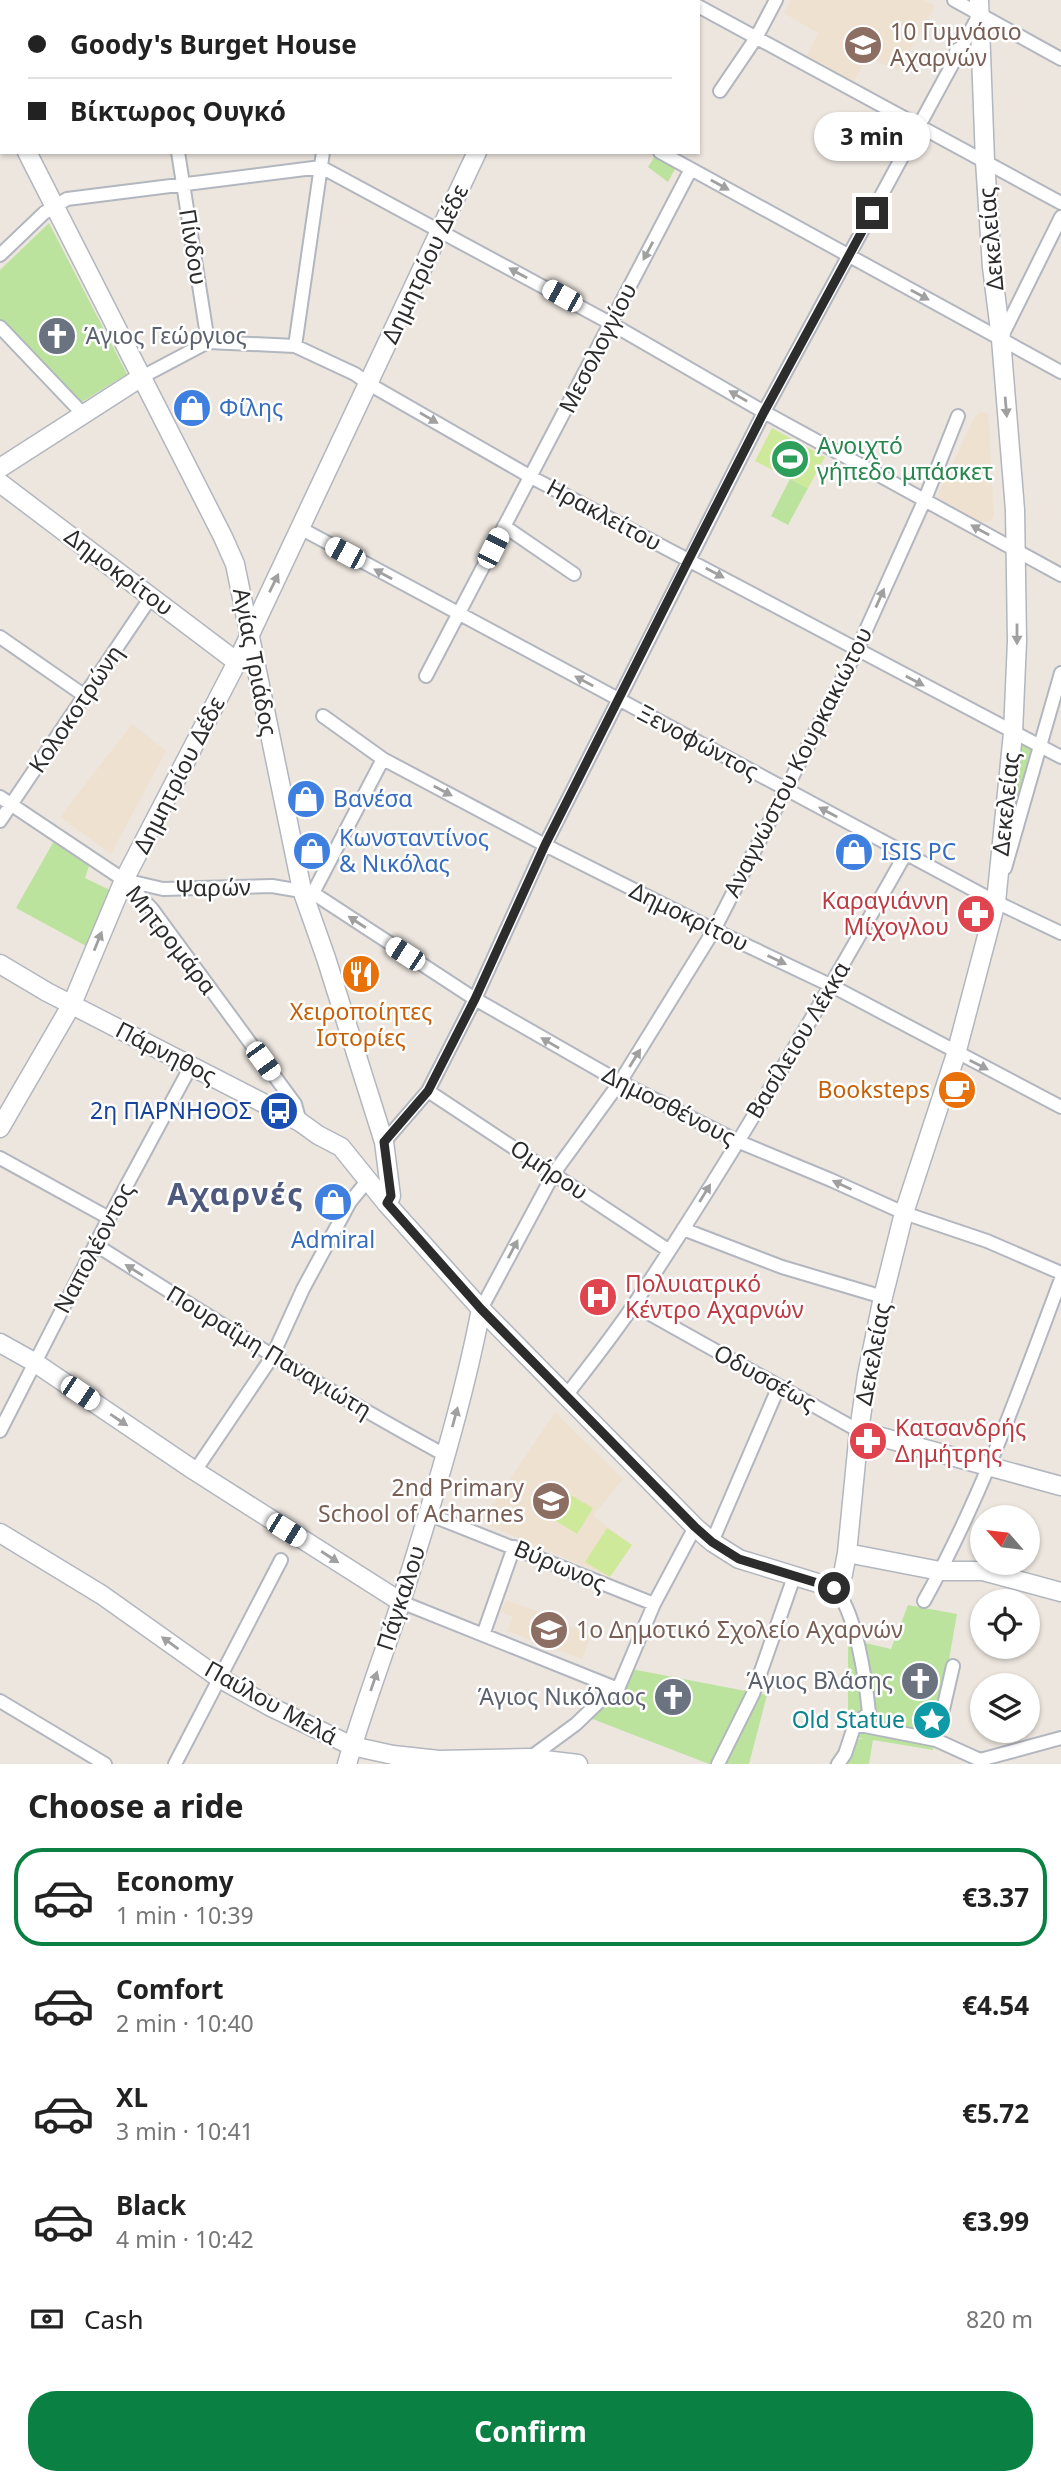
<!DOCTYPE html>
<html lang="en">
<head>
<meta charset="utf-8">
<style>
  body { margin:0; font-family:"Noto Sans",sans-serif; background:#f2f2f2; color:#222; height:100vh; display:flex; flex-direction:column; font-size:26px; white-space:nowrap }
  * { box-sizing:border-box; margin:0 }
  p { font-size:23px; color:#767676 }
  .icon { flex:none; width:38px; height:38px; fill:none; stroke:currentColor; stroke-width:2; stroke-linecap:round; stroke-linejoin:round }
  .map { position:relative; height:1764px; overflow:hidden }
  .sheet { display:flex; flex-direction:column; background:#fff; flex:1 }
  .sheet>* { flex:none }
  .guide { position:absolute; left:0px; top:0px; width:700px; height:154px; box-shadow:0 2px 5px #0004; display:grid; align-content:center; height:154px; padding:0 28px; background:#fff }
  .needle { width:46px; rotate:298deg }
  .fabs { position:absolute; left:970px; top:1505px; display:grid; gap:14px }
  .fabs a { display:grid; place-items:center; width:70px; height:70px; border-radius:50%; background:#fff; box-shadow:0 2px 5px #0004; font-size:35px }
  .end { position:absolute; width:32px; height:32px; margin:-16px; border:9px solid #2c2c2c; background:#fff; box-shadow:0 0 0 4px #fff }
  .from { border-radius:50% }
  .bubble { position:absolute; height:49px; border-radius:24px; background:#fff; box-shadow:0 2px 5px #0004; font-size:23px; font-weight:700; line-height:49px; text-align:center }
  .car { position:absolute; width:21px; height:42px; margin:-21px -10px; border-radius:9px; box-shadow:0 0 5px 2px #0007; background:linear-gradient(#fff 24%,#345 0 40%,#fff 0 76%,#345 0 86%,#fff 0) }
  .guide b { display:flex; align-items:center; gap:24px; height:66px; font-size:26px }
  .guide b+b { border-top:2px solid #e0e0e0 }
  .guide i { width:18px; height:18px; background:#222 }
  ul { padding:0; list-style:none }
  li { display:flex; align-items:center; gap:21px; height:98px; margin:0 14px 10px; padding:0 14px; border:4px solid transparent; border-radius:28px }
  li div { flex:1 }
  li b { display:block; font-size:26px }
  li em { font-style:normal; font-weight:700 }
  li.active { border-color:#0b8043 }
  li>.icon { width:63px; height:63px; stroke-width:1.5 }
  h2 { padding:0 28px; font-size:32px; line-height:84px }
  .pay { display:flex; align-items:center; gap:18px; height:77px; padding:0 28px; font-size:26px }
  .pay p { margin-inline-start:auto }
  .action { display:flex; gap:14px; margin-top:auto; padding:14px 28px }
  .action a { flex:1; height:80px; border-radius:28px; background:#0b8043; color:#fff; font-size:28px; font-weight:700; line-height:80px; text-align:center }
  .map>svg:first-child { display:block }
</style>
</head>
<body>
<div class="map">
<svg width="1061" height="1764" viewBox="0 0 1061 1764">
  <rect width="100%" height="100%" fill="#ede6df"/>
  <!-- education -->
  <path fill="#eee1cf" d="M791 0H924L935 6 898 71 868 57 852 84 806 58 818 33 784 13Z
    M980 412 988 413 994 516 991 521 980 522 937 497 975 416Z
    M132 724 166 751 111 854 60 817Z
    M555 1412 623 1479 593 1516 632 1545 610 1577 481 1522Z
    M506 1600 537 1611 538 1614 576 1628 578 1624 593 1631 582 1659 507 1631 513 1617 501 1612Z"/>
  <!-- green -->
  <path fill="#bbe39d" d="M655 156 676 167 668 182 648 167Z
    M49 223 127 374 69 410 0 335V270Z
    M790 479 808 488 788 525 771 516Z
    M1017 738 1033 746 1008 841Z
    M54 841 90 863 85 878 114 892 86 946 16 908Z
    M908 1605 957 1614 933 1750 873 1740 869 1764H829L839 1748 846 1750 850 1739H864L848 1736V1639L891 1649Z
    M626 1668 767 1695 749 1764H709L590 1718Z"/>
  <!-- pitch -->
  <path fill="#cee999" d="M772 428 825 457 808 488 755 461Z
    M555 1486 593 1508 577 1534 540 1511Z
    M607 1528 632 1545 610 1577 585 1562Z"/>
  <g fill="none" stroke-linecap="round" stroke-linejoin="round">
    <defs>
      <path id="street" d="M152 0 153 2
        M382 0 385 2
        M954 0 1061 59
        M171 2 183 0
        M345 2V0
        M698 6 1061 203
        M0 28H2
        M720 91 756 38 776 0
        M178 152 208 342
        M660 152 1061 372
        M0 255 44 213 67 199 321 167 610 323 764 412 1061 575
        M0 327 83 414
        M1001 338 1061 217
        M295 346 323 152
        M140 378 208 342 295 346 355 374 369 384 531 477 1061 757
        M504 526 574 574
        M300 528 996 902 1061 933
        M0 637 85 696
        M426 676 691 169
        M323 716 383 759 545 845 714 930 832 986 1061 1107
        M0 797 124 880 152 909 295 1104 300 1122
        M0 821 151 597
        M1005 868 1061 673
        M124 880 163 889 272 886 313 893 475 999 620 1082 737 1141 831 1180 904 1213 987 1241 1061 1273
        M313 893 383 759
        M428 1091 668 1250
        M384 1142 428 1091 475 999 545 845 764 412 979 15
        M0 1158 109 1218
        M683 1229 782 1267 883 1297
        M96 1245C211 1318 325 1390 445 1455
        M634 1305 859 1431
        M481 1309 554 1173 620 1082 714 930 857 650 925 499 958 416
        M565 1397C589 1366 613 1336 635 1303 732 1158 820 1006 906 853
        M0 1431 109 1218 191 1066
        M195 1471 272 1357 303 1289 350 1202 368 1180
        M428 1514 654 1604
        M712 1542 779 1386
        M834 1588C856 1610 866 1682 869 1713L855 1724 845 1754 838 1764
        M924 1601C981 1499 1020 1388 1061 1279
        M401 1602 618 1689
        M483 1635 514 1547
        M0 1701 105 1764
        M855 1724 936 1740 980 1760 1061 1738
        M936 1740 953 1666
        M527 1760 576 1724 605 1696 618 1689 654 1604 695 1527
        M175 1764 281 1560
        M718 1764 753 1694 795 1574"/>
      <path id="secondary" d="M547 2 548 0
        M959 52 981 57
        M0 102 2 105
        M27 152 223 537 235 564 302 890 326 958 384 1142 391 1196 387 1204
        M0 468 140 378
        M0 483 237 662
        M0 964 47 992 300 1122 318 1135 341 1147 387 1204 481 1309 695 1527 712 1542 739 1559 834 1588 843 1574 847 1553 859 1431 867 1375 883 1297 904 1213 956 1054 996 902 1013 733 1017 641 1015 510 1001 339 992 267 985 161 979 0
        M0 1128 72 1004 124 880 237 662 477 152
        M0 1343 34 1362 195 1471 401 1602
        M859 1431 1061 1486
        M0 1533 102 1595 219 1678 271 1707 352 1746 393 1755 439 1760 528 1758 578 1764
        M847 1553 940 1571H983L1061 1592
        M347 1764C363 1709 383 1656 401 1602 431 1506 462 1408 481 1309"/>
    </defs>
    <!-- street casing -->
    <use href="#street" stroke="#b2b6bf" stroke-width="16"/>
    <!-- secondary casing -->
    <use href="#secondary" stroke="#b2b6bf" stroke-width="21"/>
    <!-- street -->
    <use href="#street" stroke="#fff" stroke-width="12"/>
    <!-- secondary -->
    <use href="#secondary" stroke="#fff" stroke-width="18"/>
  </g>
  <!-- one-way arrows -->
  <defs><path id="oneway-solid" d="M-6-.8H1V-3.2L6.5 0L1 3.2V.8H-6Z" transform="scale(1.75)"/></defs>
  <g fill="#a0a0a0">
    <use href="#oneway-solid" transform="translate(720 185) rotate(29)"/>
    <use href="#oneway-solid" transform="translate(648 251) rotate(118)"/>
    <use href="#oneway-solid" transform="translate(518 273) rotate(-151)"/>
    <use href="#oneway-solid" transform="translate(920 295) rotate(29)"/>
    <use href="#oneway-solid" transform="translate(738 396) rotate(-150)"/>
    <use href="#oneway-solid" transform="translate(1006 407) rotate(85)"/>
    <use href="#oneway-solid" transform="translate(429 418) rotate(30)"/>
    <use href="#oneway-solid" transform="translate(980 530) rotate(-151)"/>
    <use href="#oneway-solid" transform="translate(715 573) rotate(28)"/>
    <use href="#oneway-solid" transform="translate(383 574) rotate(-151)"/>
    <use href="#oneway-solid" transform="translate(274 583) rotate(-64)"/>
    <use href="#oneway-solid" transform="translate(880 598) rotate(-66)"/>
    <use href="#oneway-solid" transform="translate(1017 634) rotate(90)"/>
    <use href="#oneway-solid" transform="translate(584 681) rotate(-152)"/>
    <use href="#oneway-solid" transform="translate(915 681) rotate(28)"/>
    <use href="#oneway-solid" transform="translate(443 791) rotate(28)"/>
    <use href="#oneway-solid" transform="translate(828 812) rotate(-152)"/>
    <use href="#oneway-solid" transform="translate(357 922) rotate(-147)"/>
    <use href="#oneway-solid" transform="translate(98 941) rotate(-68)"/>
    <use href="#oneway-solid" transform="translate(777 960) rotate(25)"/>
    <use href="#oneway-solid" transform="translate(550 1043) rotate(-150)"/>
    <use href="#oneway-solid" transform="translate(635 1058) rotate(-58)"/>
    <use href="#oneway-solid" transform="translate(979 1065) rotate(27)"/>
    <use href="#oneway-solid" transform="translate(842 1185) rotate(-155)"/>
    <use href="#oneway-solid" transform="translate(705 1193) rotate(-58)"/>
    <use href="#oneway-solid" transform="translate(513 1249) rotate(-62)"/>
    <use href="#oneway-solid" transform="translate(134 1270) rotate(-148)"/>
    <use href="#oneway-solid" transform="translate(455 1417) rotate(-75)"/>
    <use href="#oneway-solid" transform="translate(119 1420) rotate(34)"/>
    <use href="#oneway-solid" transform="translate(330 1557) rotate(33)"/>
    <use href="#oneway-solid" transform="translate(170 1643) rotate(-144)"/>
    <use href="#oneway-solid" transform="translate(374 1681) rotate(-71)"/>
  </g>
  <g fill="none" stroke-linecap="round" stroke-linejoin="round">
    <!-- route -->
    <path stroke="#2c2c2c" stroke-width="9" d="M834 1588 739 1559 712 1542 695 1527 481 1309 387 1203 391 1196 384 1142 428 1091 475 999 545 845 689 559 764 412 872 213"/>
  </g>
  <!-- icons -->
  <defs>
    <symbol id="school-disc" viewBox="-11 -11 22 22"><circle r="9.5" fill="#8d6e63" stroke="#fff"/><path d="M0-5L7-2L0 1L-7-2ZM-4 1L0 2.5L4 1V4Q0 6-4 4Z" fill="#fff"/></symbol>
    <symbol id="church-disc" viewBox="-11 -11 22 22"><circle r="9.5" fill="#6b7280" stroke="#fff"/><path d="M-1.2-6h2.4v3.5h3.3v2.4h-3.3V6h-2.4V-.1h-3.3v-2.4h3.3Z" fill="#fff"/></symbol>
    <symbol id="shop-disc" viewBox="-11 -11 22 22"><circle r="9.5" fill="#3f7fe0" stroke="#fff"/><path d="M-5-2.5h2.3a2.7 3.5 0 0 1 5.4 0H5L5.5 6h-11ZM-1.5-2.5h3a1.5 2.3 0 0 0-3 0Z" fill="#fff"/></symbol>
    <symbol id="stadium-disc" viewBox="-11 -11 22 22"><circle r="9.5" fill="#2e9e5b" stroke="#fff"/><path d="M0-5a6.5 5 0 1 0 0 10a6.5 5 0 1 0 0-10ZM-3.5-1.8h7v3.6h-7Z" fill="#fff"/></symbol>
    <symbol id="pharmacy-disc" viewBox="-11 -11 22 22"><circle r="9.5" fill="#e0444e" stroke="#fff"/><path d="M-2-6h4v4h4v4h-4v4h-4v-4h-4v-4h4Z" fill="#fff"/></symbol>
    <symbol id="restaurant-disc" viewBox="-11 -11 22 22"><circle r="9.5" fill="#e8710a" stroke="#fff"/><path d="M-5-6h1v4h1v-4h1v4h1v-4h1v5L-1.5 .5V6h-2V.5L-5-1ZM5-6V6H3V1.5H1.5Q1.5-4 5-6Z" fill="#fff"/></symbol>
    <symbol id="cafe-disc" viewBox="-11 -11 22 22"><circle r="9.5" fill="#e8710a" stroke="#fff"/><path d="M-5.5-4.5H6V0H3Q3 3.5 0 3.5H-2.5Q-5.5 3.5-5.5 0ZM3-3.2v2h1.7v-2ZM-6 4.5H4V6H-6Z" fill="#fff"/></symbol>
    <symbol id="bus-disc" viewBox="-11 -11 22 22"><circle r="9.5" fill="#1a4fb4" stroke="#fff"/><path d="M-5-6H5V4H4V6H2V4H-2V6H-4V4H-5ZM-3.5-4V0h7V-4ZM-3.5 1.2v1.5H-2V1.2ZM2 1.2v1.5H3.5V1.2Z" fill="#fff"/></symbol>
    <symbol id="hospital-disc" viewBox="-11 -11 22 22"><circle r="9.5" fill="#e0444e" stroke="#fff"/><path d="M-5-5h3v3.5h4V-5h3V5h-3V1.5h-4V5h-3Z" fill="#fff"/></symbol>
    <symbol id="sight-disc" viewBox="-11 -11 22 22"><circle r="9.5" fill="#0f9aa8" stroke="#fff"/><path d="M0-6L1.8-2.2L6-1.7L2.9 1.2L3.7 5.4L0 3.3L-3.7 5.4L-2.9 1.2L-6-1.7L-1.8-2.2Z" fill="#fff"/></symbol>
  </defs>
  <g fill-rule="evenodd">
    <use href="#school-disc" x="841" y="23" width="44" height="44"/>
    <use href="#church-disc" x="35" y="314" width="44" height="44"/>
    <use href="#shop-disc" x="170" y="386" width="44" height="44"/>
    <use href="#stadium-disc" x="768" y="437" width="44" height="44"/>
    <use href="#shop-disc" x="284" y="777" width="44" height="44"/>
    <use href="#shop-disc" x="290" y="829" width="44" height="44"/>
    <use href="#shop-disc" x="832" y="830" width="44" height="44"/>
    <use href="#pharmacy-disc" x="954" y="892" width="44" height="44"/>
    <use href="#restaurant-disc" x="339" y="952" width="44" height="44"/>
    <use href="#cafe-disc" x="935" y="1068" width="44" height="44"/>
    <use href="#bus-disc" x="257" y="1089" width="44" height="44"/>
    <use href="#shop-disc" x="311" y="1180" width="44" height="44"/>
    <use href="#hospital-disc" x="576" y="1275" width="44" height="44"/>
    <use href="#pharmacy-disc" x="846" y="1419" width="44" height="44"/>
    <use href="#school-disc" x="529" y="1479" width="44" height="44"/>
    <use href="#school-disc" x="527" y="1608" width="44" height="44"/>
    <use href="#church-disc" x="898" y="1659" width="44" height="44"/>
    <use href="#church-disc" x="651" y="1675" width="44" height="44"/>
    <use href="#sight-disc" x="910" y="1698" width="44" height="44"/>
  </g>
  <g text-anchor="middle" stroke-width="5" stroke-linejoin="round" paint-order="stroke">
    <!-- education labels -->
    <g font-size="23" fill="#785e54" stroke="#fff" text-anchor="start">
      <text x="890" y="40">10 Γυμνάσιο<tspan x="890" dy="26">Αχαρνών</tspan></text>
      <text x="524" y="1496" text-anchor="end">2nd Primary<tspan x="524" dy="26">School of Acharnes</tspan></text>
      <text x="576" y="1638">1ο Δημοτικό Σχολείο Αχαρνών</text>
    </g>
    <!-- street labels -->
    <g font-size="23" fill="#2c2c2c" stroke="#fff">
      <text transform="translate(991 239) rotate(-95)" y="8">Δεκελείας</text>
      <text transform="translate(193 247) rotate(81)" y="8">Πίνδου</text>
      <text transform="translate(425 264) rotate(-65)" y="8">Δημητρίου Δέδε</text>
      <text transform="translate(598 348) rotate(-63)" y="8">Μεσολογγίου</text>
      <text transform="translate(604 515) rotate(28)" y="8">Ηρακλείτου</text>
      <text transform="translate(119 572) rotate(37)" y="8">Δημοκρίτου</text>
      <text transform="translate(255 662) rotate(79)" y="8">Αγίας Τριάδος</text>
      <text transform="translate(76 709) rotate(-56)" y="8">Κολοκοτρώνη</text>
      <text transform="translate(698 742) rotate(28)" y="8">Ξενοφώντος</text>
      <text transform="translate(798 762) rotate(-63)" y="8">Αναγνώστου Κουρκακιώτου</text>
      <text transform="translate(179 775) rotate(-63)" y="8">Δημητρίου Δέδε</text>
      <text transform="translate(1006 804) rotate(-84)" y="8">Δεκελείας</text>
      <text transform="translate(213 888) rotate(-1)" y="8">Ψαρών</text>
      <text transform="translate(689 917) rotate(26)" y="8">Δημοκρίτου</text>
      <text transform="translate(171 940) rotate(52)" y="8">Μητρομάρα</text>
      <text transform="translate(798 1040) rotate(-59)" y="8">Βασίλειου Λέκκα</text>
      <text transform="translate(166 1053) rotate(27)" y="8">Πάρνηθος</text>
      <text transform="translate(669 1106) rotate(27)" y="8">Δημοσθένους</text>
      <text transform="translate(549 1170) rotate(34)" y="8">Ομήρου</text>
      <text transform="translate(94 1248) rotate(-62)" y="8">Ναπολέοντος</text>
      <text transform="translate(269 1352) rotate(31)" y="8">Πουραΐμη Παναγιώτη</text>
      <text transform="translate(873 1354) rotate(-79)" y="8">Δεκελείας</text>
      <text transform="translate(765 1378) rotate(29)" y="8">Οδυσσέως</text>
      <text transform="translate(560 1566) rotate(23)" y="8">Βύρωνος</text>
      <text transform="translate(401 1598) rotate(-72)" y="8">Πάγκαλου</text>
      <text transform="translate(271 1703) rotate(29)" y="8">Παύλου Μελά</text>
    </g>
    <!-- worship labels -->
    <g font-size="23" fill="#5b616d" stroke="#fff" text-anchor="end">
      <text x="84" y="344" text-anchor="start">Άγιος Γεώργιος</text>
      <text x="893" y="1689">Άγιος Βλάσης</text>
      <text x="646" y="1705">Άγιος Νικόλαος</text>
    </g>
    <!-- shop labels -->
    <g font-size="23" fill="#366cbe" stroke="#fff" text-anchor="start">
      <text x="219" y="416">Φίλης</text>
      <text x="333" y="807">Βανέσα</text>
      <text x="339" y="846">Κωνσταντίνος<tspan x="339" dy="26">&amp; Νικόλας</tspan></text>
      <text x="881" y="860">ISIS PC</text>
      <text x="333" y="1248" text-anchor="middle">Admiral</text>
    </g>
    <!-- leisure labels -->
    <g font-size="23" fill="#27864d" stroke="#fff" text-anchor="start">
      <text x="817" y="454">Ανοιχτό<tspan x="817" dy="26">γήπεδο μπάσκετ</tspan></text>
    </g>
    <!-- health labels -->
    <g font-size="23" fill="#be3a42" stroke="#fff" text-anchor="start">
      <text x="949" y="909" text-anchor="end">Καραγιάννη<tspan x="949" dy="26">Μίχογλου</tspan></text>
      <text x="625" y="1292">Πολυιατρικό<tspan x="625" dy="26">Κέντρο Αχαρνών</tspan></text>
      <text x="895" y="1436">Κατσανδρής<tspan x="895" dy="26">Δημήτρης</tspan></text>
    </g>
    <!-- food labels -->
    <g font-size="23" fill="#c56008" stroke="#fff">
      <text x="361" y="1020">Χειροποίητες<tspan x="361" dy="26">Ιστορίες</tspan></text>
      <text x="930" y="1098" text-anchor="end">Booksteps</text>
    </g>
    <!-- transit labels -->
    <g font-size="23" fill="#164399" stroke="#fff" text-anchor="end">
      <text x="252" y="1119">2η ΠΑΡΝΗΘΟΣ</text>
    </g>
    <!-- culture labels -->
    <g font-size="23" fill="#0d838f" stroke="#fff" text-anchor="end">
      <text x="905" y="1728">Old Statue</text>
    </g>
    <!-- district labels -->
    <g font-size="30" font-weight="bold" letter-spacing="2" fill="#4d597d" stroke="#fff">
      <text x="236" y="1205">Αχαρνές</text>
    </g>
  </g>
</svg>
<div class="fabs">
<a><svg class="needle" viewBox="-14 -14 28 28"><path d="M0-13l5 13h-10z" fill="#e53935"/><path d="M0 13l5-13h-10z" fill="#767676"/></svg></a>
<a><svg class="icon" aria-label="locate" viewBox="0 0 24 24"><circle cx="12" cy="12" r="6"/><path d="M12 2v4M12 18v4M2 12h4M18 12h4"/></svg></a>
<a><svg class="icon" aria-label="layers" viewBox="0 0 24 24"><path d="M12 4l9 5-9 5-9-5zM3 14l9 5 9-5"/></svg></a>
</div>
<i class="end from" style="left:834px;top:1588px"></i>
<i class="end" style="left:872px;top:213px"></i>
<div class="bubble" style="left:814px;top:112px;width:116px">3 min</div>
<i class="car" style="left:562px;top:296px;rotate:299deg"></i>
<i class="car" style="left:493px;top:548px;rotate:27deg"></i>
<i class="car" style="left:345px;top:553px;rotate:298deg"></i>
<i class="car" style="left:405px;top:954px;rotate:303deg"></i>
<i class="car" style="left:263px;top:1061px;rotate:144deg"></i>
<i class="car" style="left:80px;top:1393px;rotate:124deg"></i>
<i class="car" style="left:286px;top:1530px;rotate:122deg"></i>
<div class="guide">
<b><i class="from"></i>Goody's Burget House</b>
<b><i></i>Βίκτωρος Ουγκό</b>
</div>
</div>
<section class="sheet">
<h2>Choose a ride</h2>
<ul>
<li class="active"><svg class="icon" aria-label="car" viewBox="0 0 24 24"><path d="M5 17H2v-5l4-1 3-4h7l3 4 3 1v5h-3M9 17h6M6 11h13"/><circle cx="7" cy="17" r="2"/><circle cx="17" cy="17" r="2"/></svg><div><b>Economy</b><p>1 min · 10:39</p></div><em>€3.37</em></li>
<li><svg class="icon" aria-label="car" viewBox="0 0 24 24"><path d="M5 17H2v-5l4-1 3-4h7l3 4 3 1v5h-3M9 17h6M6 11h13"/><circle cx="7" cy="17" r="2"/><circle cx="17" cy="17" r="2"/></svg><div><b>Comfort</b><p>2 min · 10:40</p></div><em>€4.54</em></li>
<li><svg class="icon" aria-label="car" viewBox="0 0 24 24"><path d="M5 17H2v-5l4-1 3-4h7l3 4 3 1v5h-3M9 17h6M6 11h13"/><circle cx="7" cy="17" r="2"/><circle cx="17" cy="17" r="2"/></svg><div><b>XL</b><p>3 min · 10:41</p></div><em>€5.72</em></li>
<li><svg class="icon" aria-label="car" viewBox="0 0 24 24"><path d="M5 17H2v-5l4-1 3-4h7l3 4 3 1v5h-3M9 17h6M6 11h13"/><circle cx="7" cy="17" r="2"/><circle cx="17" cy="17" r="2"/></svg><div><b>Black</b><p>4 min · 10:42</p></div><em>€3.99</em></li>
</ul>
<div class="pay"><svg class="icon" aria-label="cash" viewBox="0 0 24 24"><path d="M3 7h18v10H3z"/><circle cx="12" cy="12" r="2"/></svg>Cash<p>820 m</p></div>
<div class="action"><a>Confirm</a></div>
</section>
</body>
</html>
